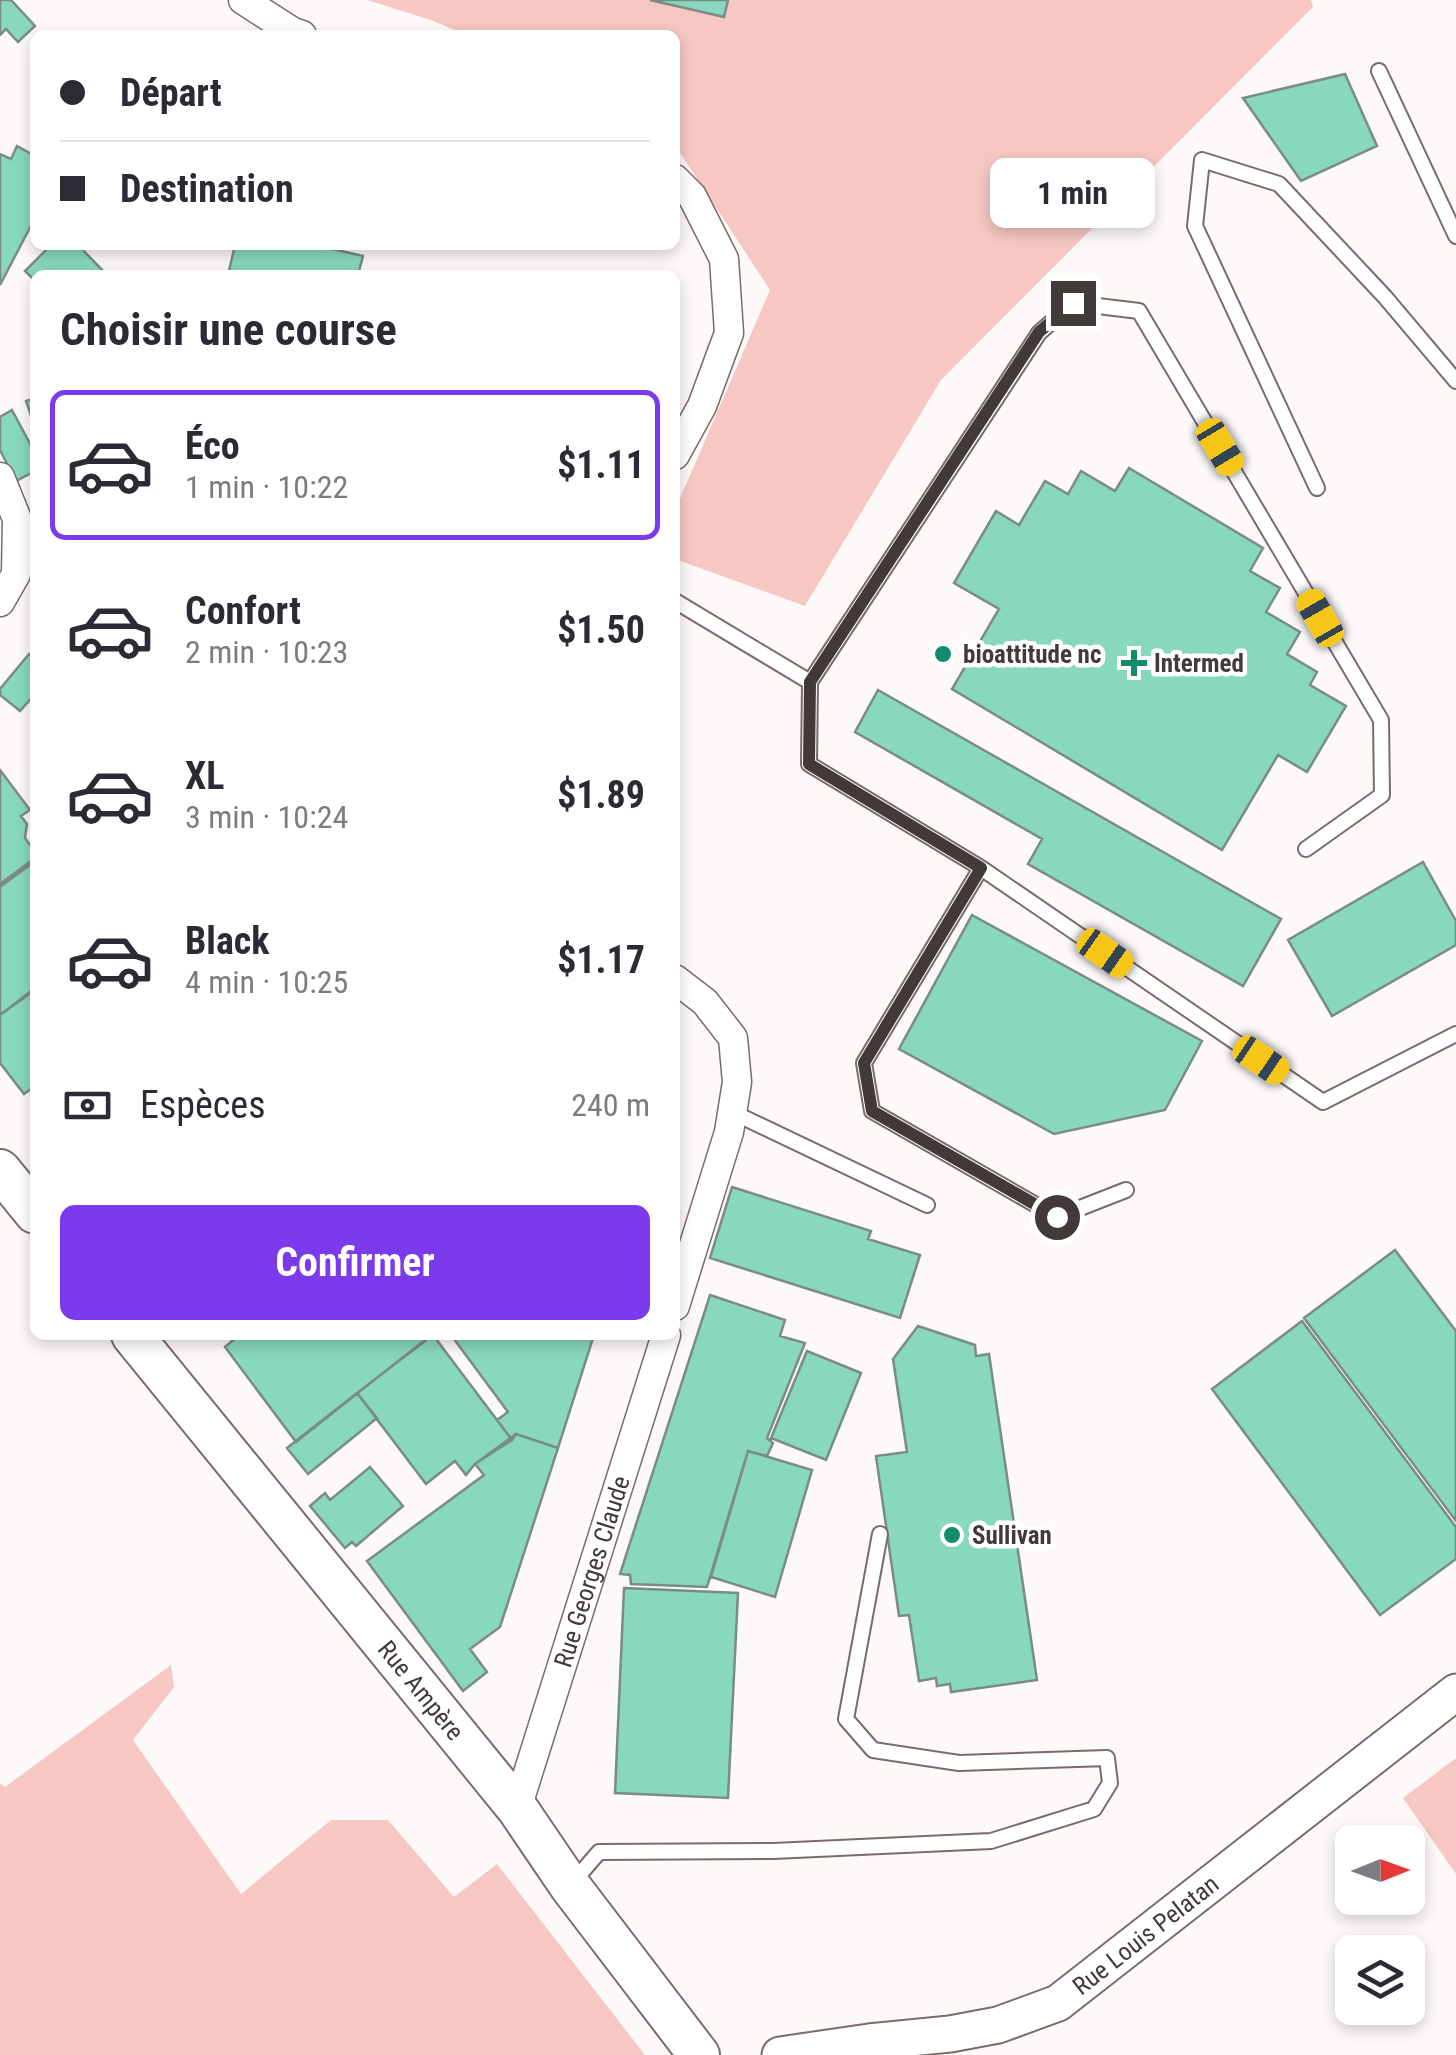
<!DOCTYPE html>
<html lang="fr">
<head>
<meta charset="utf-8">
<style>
  body { margin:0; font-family:"Roboto Condensed",sans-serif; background:#f2f2f3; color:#2b2b33; height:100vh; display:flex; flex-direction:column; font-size:38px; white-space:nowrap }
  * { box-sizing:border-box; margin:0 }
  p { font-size:32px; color:#7c7c81 }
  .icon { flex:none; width:55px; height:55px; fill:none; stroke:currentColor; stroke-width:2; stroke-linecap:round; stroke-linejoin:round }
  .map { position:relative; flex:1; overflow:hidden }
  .details { position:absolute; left:30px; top:270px; width:650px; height:1070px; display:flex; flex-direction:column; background:#fff; border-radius:15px; box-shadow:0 5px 15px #0003 }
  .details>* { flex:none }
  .hud { position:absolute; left:30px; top:30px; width:650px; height:220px; border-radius:15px; box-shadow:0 5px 15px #0003; display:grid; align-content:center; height:220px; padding:0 30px; background:#fff }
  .needle { width:65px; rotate:89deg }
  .controls { position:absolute; left:1335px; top:1825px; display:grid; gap:20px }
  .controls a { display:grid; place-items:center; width:90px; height:90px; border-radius:15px; background:#fff; box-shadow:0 5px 15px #0003; font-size:50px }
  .end { position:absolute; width:45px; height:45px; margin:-22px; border:12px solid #413a39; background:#fff; box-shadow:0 0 0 5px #fff }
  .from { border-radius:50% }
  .bubble { position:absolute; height:70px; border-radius:15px; background:#fff; box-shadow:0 5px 15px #0003; font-size:32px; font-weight:700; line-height:70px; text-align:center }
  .car { position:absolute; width:30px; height:60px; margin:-30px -15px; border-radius:12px; box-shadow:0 0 8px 2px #0007; background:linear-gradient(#f5c518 24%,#345 0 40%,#f5c518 0 76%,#345 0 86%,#f5c518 0) }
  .hud b { display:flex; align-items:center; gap:35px; height:95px; font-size:38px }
  .hud b+b { border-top:2px solid #e1e1e2 }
  .hud i { width:25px; height:25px; background:#2b2b33 }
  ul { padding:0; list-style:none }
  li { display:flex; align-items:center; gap:30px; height:150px; margin:0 20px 15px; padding:0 10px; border:5px solid transparent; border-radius:15px }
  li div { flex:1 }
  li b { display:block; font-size:38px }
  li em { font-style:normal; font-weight:700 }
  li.active { border-color:#7c3aed }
  li>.icon { width:90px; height:90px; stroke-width:1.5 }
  h2 { padding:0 30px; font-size:45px; line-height:120px }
  .pay { display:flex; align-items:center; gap:25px; height:110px; padding:0 30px; font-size:38px }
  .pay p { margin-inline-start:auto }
  .cta { display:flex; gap:20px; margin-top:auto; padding:20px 30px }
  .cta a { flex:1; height:115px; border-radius:15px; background:#7c3aed; color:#fff; font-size:40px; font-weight:700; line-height:115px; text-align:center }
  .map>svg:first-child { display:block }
</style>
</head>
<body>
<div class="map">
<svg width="1456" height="2055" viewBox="0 0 1456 2055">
  <rect width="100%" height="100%" fill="#fdf9f9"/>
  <!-- green -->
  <path fill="#f6c7c3" d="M367 0H1311L1313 7 941 380 805 606 675 559V510L770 290 675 145V35H466L431 20Z
    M171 1665 174 1687 133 1740 241 1894 331 1820H388L454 1897 497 1864 645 2055H0V1783L5 1787Z
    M1456 1758V1874L1403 1798Z"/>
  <!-- building -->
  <path fill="#87d8bc" stroke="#7b8b85" stroke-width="2.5" d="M0 0H11L35 26 18 42 6 29 0 35Z
    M650 0H728L724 17Z
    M1345 74 1377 146 1301 181 1243 98Z
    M17 146 35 156V218L0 285V154L11 159Z
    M51 245H78L107 275H35V281L25 271Z
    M235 245H315L363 256 358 275H228Z
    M35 398V427L26 401Z
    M12 410 35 453V471L16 481 0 450V417Z
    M1129 468 1263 548 1250 571 1280 588 1266 612 1300 632 1287 654 1317 672 1310 685 1346 706 1307 772 1278 755 1222 850 952 689 999 609 954 583 996 511 1019 525 1045 481 1068 494 1081 471 1115 491Z
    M29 654 35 660V694L20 711 0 695V689Z
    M878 690 1281 919 1243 986 1028 864 1042 839 855 732Z
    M0 770 30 810 21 816 27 824 25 838 35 852V861L0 887Z
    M35 858V988L0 1015V884Z
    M1423 862 1456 921V945L1332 1016 1288 940Z
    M972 915 1202 1041 1165 1110 1054 1134 899 1049Z
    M35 990V1086L24 1094 0 1063V1015Z
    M732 1187 871 1231 868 1239 920 1255 900 1318 710 1258Z
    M1395 1250 1456 1331V1521L1304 1318Z
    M710 1295 785 1320 780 1336 805 1343 767 1438 773 1443 767 1456 748 1451 707 1587 631 1584 630 1575 620 1574Z
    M1302 1321 1456 1527V1559L1380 1615 1212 1389Z
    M918 1326 975 1345 976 1356 989 1354 1037 1680 951 1692 950 1684 937 1686 936 1678 919 1681 909 1615 899 1616 876 1456 907 1452 893 1359Z
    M239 1335H424L426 1339 296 1442 225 1347Z
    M433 1335 512 1440 475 1464 466 1475 455 1461 426 1484 357 1393Z
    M451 1335H594L558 1448 516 1434 512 1440 497 1420 508 1412Z
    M807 1351 861 1373 826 1460 771 1438Z
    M357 1393 377 1418 308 1474 287 1448Z
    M516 1434 558 1448 500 1627 470 1649 487 1672 463 1691 367 1561 484 1475 475 1464Z
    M748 1451 812 1470 775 1597 711 1577Z
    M370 1467 403 1506 356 1546 352 1542 345 1548 310 1506 325 1493 330 1500Z
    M624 1588 738 1593 728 1798 615 1793Z"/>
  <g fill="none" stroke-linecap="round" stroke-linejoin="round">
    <defs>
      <path id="service" d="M1379 71 1456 236
        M1317 488 1195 226 1202 160 1279 184 1385 297 1456 381
        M675 601 810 682 809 764 981 868 1323 1102 1456 1034
        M810 682 1039 333 1073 303 1139 311 1381 720 1382 795 1306 849
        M981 868 864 1063 872 1111 1057 1217 1126 1190
        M732 1112 927 1205
        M574 1881 599 1852 773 1851 991 1841 1094 1809 1110 1783 1107 1758 959 1763 873 1750 846 1719 880 1534"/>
      <g id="minor">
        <path d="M243 0 293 32 302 35"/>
        <path d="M675 179 692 196 724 259 729 333 702 406 675 455"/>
        <path d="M0 477 17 519 16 574 0 602"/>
        <path d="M675 979 705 1002 733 1038 737 1082 729 1132 675 1306"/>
        <path id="s1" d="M517 1808 666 1335"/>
      </g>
      <g id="tertiary">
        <path id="s2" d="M780 2055 869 2042 950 2034 998 2025 1058 2003 1456 1692"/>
      </g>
      <g id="secondary">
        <path d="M0 1170 35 1213"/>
        <path id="s3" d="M132 1335 517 1808 570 1886 699 2055"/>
      </g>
    </defs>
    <!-- service casing -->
    <use href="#service" stroke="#7b6b69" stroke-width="18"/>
    <!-- minor casing -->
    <use href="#minor" stroke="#7b6b69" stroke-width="31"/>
    <!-- tertiary casing -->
    <use href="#tertiary" stroke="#7b6b69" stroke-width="39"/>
    <!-- secondary casing -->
    <use href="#secondary" stroke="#7b6b69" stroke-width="44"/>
    <!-- service -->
    <use href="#service" stroke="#fff" stroke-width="14"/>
    <!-- minor -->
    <use href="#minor" stroke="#fff" stroke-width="28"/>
    <!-- tertiary -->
    <use href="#tertiary" stroke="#fff" stroke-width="35"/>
    <!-- secondary -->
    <use href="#secondary" stroke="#fff" stroke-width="40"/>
  </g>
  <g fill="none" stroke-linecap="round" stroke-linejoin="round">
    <!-- route -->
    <path stroke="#413a39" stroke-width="12" d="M1057 1217 872 1111 864 1063 981 868 809 764 810 682 1039 332 1073 303"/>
  </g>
  <!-- markers -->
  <g fill="#158b6d" stroke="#fff" stroke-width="4">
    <circle cx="943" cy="654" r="10"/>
    <path d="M1129 648h10v10h10v10h-10v10h-10v-10h-10v-10h10z"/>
    <circle cx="952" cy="1535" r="10"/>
  </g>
  <g text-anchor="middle" stroke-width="9" stroke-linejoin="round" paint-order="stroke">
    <!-- poi labels -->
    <g font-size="25" font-weight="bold" fill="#413a39" stroke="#fff" text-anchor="start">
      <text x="963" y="663">bioattitude nc</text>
      <text x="1154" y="672">Intermed</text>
      <text x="972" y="1544">Sullivan</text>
    </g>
    <!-- street labels -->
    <g font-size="25" fill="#413a39" stroke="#fff">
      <text dy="9" stroke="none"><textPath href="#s1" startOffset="248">Rue Georges Claude</textPath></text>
      <text dy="9" stroke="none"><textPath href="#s3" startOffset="458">Rue Ampère</textPath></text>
      <text dy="9" stroke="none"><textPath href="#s2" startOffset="395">Rue Louis Pelatan</textPath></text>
    </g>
  </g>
</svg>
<div class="controls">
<a><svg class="needle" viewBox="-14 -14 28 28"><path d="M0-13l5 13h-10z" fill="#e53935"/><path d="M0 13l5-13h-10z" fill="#7c7c81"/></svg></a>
<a><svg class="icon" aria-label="layers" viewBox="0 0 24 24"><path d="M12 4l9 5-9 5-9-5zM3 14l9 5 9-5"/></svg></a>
</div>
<i class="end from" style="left:1057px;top:1217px"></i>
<i class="end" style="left:1073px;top:303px"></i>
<div class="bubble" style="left:990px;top:158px;width:165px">1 min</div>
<i class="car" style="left:1220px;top:447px;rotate:149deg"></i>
<i class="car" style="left:1320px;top:618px;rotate:330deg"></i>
<i class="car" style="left:1105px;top:953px;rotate:125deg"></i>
<i class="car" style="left:1261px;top:1060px;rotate:124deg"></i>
<div class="hud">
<b><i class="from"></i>Départ</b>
<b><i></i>Destination</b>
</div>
<section class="details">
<h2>Choisir une course</h2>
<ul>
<li class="active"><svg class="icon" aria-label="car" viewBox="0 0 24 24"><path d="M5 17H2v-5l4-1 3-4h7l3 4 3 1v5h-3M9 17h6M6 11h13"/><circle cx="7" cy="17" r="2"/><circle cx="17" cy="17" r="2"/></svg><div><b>Éco</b><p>1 min · 10:22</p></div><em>$1.11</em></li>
<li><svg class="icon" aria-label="car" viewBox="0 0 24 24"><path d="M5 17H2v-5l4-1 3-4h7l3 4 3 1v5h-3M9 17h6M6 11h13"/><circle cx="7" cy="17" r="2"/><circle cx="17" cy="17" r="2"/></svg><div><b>Confort</b><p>2 min · 10:23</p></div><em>$1.50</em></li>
<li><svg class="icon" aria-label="car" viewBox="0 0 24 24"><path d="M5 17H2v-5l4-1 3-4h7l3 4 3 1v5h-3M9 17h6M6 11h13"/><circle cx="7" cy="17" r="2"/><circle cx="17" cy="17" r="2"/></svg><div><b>XL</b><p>3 min · 10:24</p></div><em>$1.89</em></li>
<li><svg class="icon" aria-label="car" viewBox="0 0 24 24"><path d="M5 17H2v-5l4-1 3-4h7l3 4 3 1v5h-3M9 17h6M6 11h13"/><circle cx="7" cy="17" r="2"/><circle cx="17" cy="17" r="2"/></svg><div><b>Black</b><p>4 min · 10:25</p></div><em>$1.17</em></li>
</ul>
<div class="pay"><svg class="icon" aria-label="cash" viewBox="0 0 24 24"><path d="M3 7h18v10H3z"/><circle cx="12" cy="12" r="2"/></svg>Espèces<p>240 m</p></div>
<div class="cta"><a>Confirmer</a></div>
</section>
</div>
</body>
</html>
